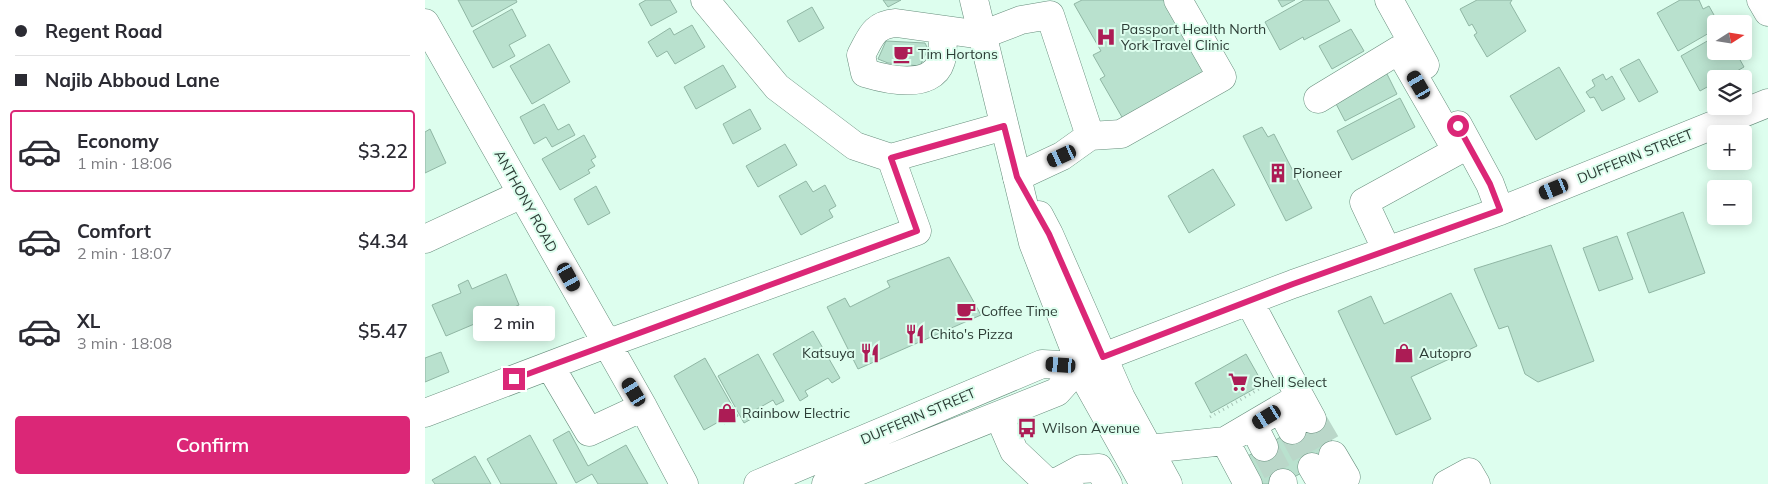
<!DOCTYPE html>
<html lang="en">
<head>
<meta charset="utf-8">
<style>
  body { margin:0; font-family:Mulish,sans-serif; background:#f2f2f3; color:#2b2b33; height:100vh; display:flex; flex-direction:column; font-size:19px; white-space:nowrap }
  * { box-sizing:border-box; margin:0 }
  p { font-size:16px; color:#7c7c81 }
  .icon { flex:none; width:28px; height:28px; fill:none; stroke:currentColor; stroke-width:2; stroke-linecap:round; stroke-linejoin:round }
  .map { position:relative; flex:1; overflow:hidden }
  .details { display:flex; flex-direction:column; background:#fff; width:425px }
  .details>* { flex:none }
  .top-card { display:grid; align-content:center; height:110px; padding:0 15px; background:#fff }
  .needle { width:32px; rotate:78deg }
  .buttons { position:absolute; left:1282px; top:15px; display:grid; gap:10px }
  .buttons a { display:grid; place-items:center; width:45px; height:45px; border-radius:5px; background:#fff; box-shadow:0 2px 12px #0003; font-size:25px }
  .end { position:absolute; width:22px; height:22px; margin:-11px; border:6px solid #db2777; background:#fff; box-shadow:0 0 0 2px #fff }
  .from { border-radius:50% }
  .bubble { position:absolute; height:35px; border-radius:5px; background:#fff; box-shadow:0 2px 12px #0003; font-size:16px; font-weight:600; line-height:35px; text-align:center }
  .car { position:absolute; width:15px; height:30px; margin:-15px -8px; border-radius:6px; box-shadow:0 0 4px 1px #0007; background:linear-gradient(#222 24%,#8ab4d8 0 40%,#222 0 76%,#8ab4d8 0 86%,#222 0) }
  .top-card b { display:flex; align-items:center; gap:18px; height:48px; font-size:19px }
  .top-card b+b { border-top:1px solid #e1e1e2 }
  .top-card i { width:12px; height:12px; background:#2b2b33 }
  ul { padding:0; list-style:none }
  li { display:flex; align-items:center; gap:15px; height:82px; margin:0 10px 8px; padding:0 5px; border:2px solid transparent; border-radius:5px }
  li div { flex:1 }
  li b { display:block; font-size:19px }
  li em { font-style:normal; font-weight:600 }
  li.active { border-color:#db2777 }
  li>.icon { width:45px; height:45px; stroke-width:1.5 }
  .button { display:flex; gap:10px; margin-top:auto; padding:10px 15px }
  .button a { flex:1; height:58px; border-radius:5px; background:#db2777; color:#fff; font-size:20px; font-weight:600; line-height:58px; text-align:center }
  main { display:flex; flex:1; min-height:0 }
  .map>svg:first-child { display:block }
</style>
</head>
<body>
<main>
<section class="details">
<div class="top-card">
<b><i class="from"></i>Regent Road</b>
<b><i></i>Najib Abboud Lane</b>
</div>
<ul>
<li class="active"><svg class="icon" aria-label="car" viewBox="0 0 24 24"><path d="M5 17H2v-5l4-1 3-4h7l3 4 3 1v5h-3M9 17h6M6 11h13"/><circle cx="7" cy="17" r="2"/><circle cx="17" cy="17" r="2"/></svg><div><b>Economy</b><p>1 min · 18:06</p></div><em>$3.22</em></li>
<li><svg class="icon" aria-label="car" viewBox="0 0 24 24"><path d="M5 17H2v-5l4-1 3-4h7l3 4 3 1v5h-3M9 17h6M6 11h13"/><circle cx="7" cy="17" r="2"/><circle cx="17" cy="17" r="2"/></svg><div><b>Comfort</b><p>2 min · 18:07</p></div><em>$4.34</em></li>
<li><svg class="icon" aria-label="car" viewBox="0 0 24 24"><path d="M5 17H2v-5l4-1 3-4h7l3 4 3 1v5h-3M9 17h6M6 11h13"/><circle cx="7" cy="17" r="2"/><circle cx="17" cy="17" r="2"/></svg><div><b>XL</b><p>3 min · 18:08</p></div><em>$5.47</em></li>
</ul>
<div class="button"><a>Confirm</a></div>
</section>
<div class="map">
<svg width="1343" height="484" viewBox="0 0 1343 484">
  <rect width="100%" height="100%" fill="#ddfeee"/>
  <!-- building -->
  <path fill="#b9e1ce" stroke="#90b6a4" d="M33 0H91L92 2 47 27Z
    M221 0H245L252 12 226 26 214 4Z
    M458 0H476L463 7Z
    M657 0H742L786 75 701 124 675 79 680 76 668 55 676 51 649 4Z
    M853 0H870L857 7Z
    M879 0H903L915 21 879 40 878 37 855 50 840 22Z
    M1052 0H1087L1085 3 1101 31 1062 57 1049 35 1052 33 1047 24 1044 26 1035 9Z
    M1255 0H1274L1278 9 1284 6 1294 24H1291V29L1253 51 1232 13Z
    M387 7 399 28 374 42 362 21Z
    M87 9 101 36 84 45 90 56 68 68 48 31Z
    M267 25 280 47 250 64 242 51 232 57 223 42 245 28 249 35Z
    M926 29 939 51 907 69 894 46Z
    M1291 36V51H1310L1319 67 1298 79H1291V82L1275 91 1256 56Z
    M461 41 500 43 503 49 495 66 463 63 453 59Z
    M124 44 145 82 107 104 85 66Z
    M1214 59 1233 92 1214 102 1195 69Z
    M298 65 311 87 271 109 259 87Z
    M1134 67 1160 111 1111 140 1085 96Z
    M960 70 972 94 920 121 908 98Z
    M1178 74 1181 80 1187 76 1200 99 1177 111 1169 97 1165 98 1161 92 1170 86 1167 80Z
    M975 98 990 127 927 160 912 131Z
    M119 104 133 130 144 124 150 135 127 147 121 137 109 144 95 117Z
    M325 109 336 129 308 144 298 124Z
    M837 127 843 137 849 134 887 208 861 221 818 136Z
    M5 129 21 163 0 173V132Z
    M159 135 171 157 166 160 170 166 163 170 165 173 135 190 117 159Z
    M360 144 372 165 333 187 321 166Z
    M788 169 810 205 764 233 743 196Z
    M381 181 388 192 400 185 411 206 404 210 408 217 376 235 354 196Z
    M171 186 185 213 163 225 149 199Z
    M1258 212 1280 273 1224 293 1202 233Z
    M1192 236 1208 279 1174 291 1158 248Z
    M1126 245 1169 361 1113 382 1100 374 1083 326 1074 329 1049 269Z
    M524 257 556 315 433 369 402 307 420 298 425 307 465 287 462 281Z
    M81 274 94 305 21 336 7 305 36 293 33 285 43 280 47 289Z
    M1026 293 1052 346 986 377 1006 419 971 435 913 311 946 296 959 324Z
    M388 331 415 378 407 383 403 378 380 391 383 396 375 401 348 354Z
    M16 352 24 372 0 382V358Z
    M333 354 359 401 351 405 348 400 325 413 328 418 319 423 293 376Z
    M821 354 838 384 786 413 770 383Z
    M280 358 313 416 299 424 297 420 279 430 249 376Z
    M892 416 913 452 857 484H830L816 460Z
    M144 431 163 466 201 445 223 484H173L167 474 151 483 128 440Z
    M105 435 132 484H76L62 459Z
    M50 456 66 484H10L7 480Z"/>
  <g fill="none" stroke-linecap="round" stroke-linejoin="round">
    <!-- minor-tunnel -->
    <path stroke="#bad7c9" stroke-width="28" stroke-dasharray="28 14" stroke-linecap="butt" d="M887 419 908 455
      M867 430 887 467
      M839 447 858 483"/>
    <defs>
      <path id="minor" d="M280 0 352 87 430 146 466 158 579 126
        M964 0 1000 65
        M1336 0 1343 12
        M0 23 218 407 259 484
        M518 30C517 40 519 52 516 61 507 91 460 79 440 73L436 55C446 37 448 25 471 23L557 35 596 20 625 15 665 136 637 156 592 177
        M893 99 974 50 1032 151 939 202 962 251
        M1033 125 1065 184 1075 211
        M665 136 696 134 797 77 753 0
        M0 239 97 194
        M824 301 875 397
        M678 357 868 284 1075 211 1343 103
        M125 366 164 432 218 407
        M856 409 867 430
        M0 413 181 344 492 231 466 158
        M574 416 589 451 624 484
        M828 425 839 447
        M800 441 875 397 887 419
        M724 449 800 441 823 484
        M887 467 897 484
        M858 483V484
        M628 484 656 469 674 468 683 484
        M907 484 921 477 908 455
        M1022 484 1044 472 1051 484"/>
      <path id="major" d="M549 0 608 243 663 384 719 484
        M614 215 624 234 696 398 743 484
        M333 484 617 364 655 366 678 357
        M401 484 632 392 655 366"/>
    </defs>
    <!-- minor casing -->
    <use href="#minor" stroke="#688e7d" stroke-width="29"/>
    <!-- major casing -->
    <use href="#major" stroke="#688e7d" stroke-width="29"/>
    <!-- path -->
    <path stroke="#a7c3b6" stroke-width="3" stroke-dasharray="1 4" stroke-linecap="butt" d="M785 417 836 388"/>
    <!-- minor -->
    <use href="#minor" stroke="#fff" stroke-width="28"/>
    <!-- major -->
    <use href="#major" stroke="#fff" stroke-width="28"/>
  </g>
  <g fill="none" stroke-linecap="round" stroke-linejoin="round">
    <!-- route -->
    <path stroke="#db2777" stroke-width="6" d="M89 379 492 231 466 158 579 126 592 177 624 234 678 357 868 284 1075 210 1065 184 1033 126"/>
  </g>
  <!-- icons -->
  <defs>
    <symbol id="hospital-bare" viewBox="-9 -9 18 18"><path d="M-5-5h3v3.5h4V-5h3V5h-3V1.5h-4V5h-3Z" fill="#ac1c55" stroke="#ddfeee" stroke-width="2.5" paint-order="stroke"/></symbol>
    <symbol id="cafe-bare" viewBox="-9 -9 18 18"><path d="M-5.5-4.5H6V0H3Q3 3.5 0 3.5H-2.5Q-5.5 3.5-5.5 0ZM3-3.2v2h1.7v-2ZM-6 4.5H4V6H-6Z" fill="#ac1c55" stroke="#ddfeee" stroke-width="2.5" paint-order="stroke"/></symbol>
    <symbol id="building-bare" viewBox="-9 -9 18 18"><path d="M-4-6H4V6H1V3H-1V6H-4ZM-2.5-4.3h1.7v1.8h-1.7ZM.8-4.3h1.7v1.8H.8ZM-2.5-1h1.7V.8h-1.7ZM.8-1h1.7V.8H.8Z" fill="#ac1c55" stroke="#ddfeee" stroke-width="2.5" paint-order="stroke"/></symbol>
    <symbol id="restaurant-bare" viewBox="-9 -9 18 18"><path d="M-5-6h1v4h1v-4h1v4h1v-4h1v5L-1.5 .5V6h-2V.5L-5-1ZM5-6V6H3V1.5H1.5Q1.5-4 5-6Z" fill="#ac1c55" stroke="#ddfeee" stroke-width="2.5" paint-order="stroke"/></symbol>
    <symbol id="shop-bare" viewBox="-9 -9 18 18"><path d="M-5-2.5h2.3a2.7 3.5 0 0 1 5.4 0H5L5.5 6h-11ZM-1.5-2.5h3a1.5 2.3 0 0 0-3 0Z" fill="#ac1c55" stroke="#ddfeee" stroke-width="2.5" paint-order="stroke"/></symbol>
    <symbol id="supermarket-bare" viewBox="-9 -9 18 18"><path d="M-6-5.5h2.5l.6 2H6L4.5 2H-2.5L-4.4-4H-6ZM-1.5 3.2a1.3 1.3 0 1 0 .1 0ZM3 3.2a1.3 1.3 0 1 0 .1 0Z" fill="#ac1c55" stroke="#ddfeee" stroke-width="2.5" paint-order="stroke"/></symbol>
    <symbol id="bus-bare" viewBox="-9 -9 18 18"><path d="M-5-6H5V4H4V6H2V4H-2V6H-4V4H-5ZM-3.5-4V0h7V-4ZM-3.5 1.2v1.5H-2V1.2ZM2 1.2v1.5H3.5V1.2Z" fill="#ac1c55" stroke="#ddfeee" stroke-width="2.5" paint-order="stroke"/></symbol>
  </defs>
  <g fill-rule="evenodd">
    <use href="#hospital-bare" x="667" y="23" width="28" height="28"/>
    <use href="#cafe-bare" x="464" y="40" width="28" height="28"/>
    <use href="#building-bare" x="839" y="159" width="28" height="28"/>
    <use href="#cafe-bare" x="527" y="297" width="28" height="28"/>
    <use href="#restaurant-bare" x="476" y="320" width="28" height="28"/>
    <use href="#restaurant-bare" x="431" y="339" width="28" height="28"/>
    <use href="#shop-bare" x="965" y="339" width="28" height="28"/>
    <use href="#supermarket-bare" x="799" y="368" width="28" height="28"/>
    <use href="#shop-bare" x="288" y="399" width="28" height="28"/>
    <use href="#bus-bare" x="588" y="414" width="28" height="28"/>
  </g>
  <g text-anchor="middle" stroke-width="4" stroke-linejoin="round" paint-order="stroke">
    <!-- poi labels -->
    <g font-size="14" fill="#2c3c35" stroke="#ddfeee" text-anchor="start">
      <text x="696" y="34">Passport Health North<tspan x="696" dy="16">York Travel Clinic</tspan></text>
      <text x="493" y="59">Tim Hortons</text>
      <text x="868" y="178">Pioneer</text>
      <text x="556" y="316">Coffee Time</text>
      <text x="505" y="339">Chito's Pizza</text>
      <text x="430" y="358" text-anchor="end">Katsuya</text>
      <text x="994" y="358">Autopro</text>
      <text x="828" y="387">Shell Select</text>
      <text x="317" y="418">Rainbow Electric</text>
      <text x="617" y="433">Wilson Avenue</text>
    </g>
    <!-- street labels -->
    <g font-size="14" fill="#2c3c35" stroke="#ddfeee">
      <text transform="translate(1210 156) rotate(-22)" y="5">DUFFERIN STREET</text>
      <text transform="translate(101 201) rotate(61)" y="5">ANTHONY ROAD</text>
      <text transform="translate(493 416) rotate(-23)" y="5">DUFFERIN STREET</text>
    </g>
  </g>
</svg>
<div class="buttons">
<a><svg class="needle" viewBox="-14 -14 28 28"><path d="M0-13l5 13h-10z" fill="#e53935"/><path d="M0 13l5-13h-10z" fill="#7c7c81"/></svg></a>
<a><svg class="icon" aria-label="layers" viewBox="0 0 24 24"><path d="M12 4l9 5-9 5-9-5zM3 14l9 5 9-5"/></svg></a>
<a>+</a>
<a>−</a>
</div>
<i class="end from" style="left:1033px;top:126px"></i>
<i class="end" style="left:89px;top:379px"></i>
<div class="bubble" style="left:48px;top:306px;width:82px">2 min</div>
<i class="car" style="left:994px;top:85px;rotate:330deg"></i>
<i class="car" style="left:637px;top:156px;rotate:245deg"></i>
<i class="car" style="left:1129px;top:189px;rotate:248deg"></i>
<i class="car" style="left:144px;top:277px;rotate:151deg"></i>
<i class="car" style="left:636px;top:365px;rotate:274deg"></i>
<i class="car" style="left:209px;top:392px;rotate:329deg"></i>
<i class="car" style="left:842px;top:417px;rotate:239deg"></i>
</div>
</main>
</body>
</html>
